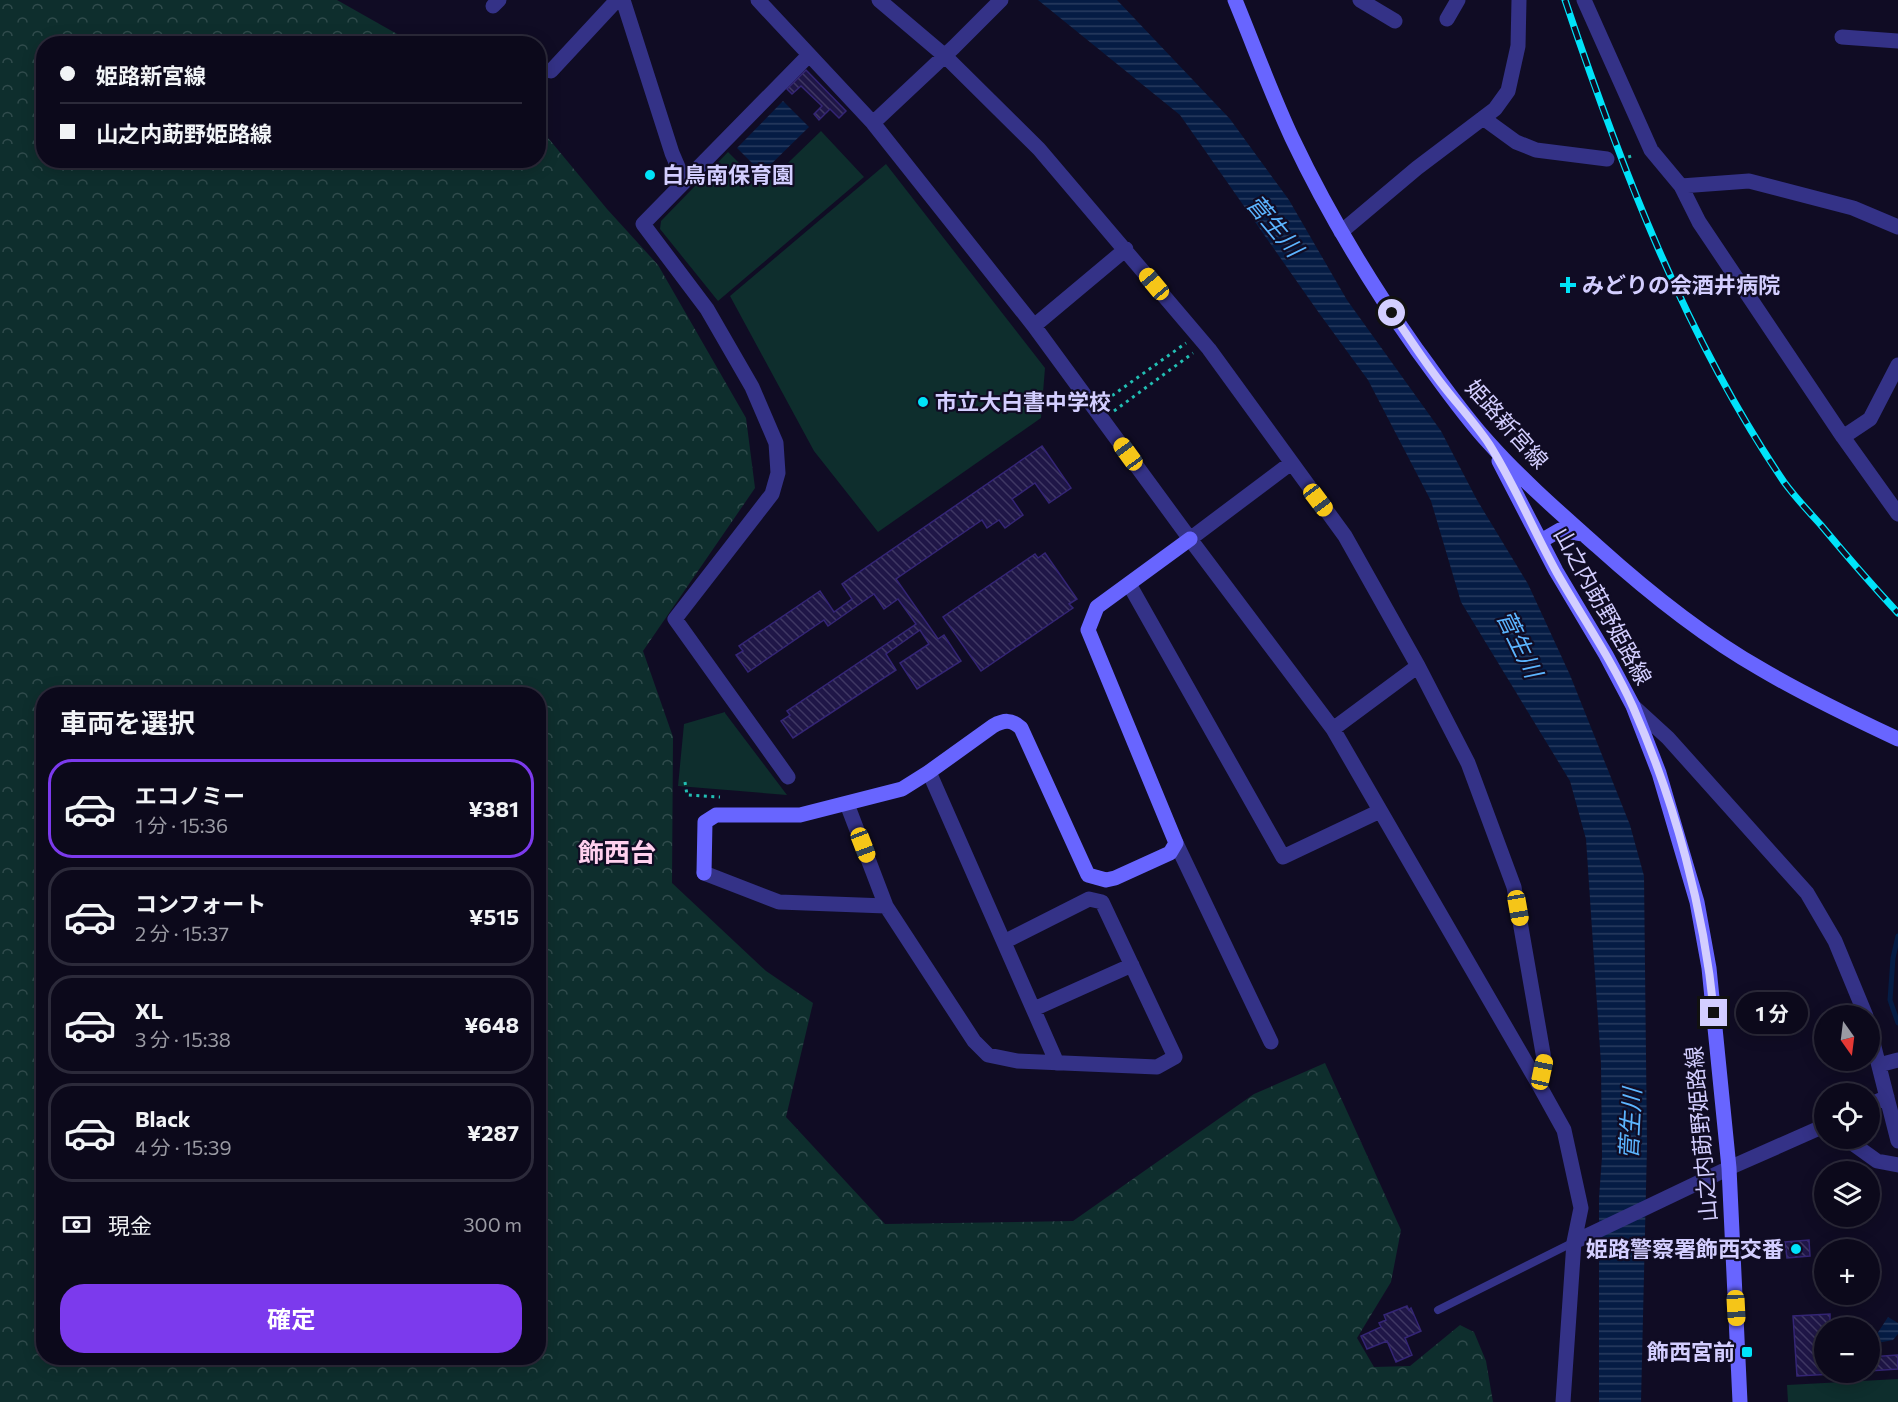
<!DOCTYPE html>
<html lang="ja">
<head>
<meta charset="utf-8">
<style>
  body { margin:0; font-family:Commissioner,"Noto Sans JP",sans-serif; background:#151224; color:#f1f3f6; height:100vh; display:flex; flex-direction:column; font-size:22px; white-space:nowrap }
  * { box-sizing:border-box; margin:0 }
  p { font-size:20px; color:#9a9aa3 }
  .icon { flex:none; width:33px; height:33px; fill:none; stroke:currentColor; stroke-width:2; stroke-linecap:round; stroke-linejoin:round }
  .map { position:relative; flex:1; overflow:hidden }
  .side { position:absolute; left:36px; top:687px; width:510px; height:678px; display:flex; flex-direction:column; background:#0c091b; border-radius:24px; box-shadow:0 3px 15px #0003,0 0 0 2px #2c2a3a }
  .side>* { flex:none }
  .banner { position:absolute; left:36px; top:36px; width:510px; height:132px; border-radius:24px; box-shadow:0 3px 15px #0003,0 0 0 2px #2c2a3a; display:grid; align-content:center; height:132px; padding:0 24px; background:#0c091b }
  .needle { width:39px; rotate:166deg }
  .controls { position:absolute; left:1814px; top:1005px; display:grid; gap:12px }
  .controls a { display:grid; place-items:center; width:66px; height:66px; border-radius:50%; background:#0c091b; box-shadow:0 3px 15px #0003,0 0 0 2px #2c2a3a; font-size:30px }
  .end { position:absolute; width:27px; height:27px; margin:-14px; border:8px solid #d3ceff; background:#111; box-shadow:0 0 0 3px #111 }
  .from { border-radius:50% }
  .bubble { position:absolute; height:42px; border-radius:21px; background:#0c091b; box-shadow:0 3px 15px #0003,0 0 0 2px #2c2a3a; font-size:20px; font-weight:700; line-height:42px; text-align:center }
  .car { position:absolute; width:18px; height:36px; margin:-18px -9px; border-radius:8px; box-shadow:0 0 4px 2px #0007; background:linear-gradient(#f5c518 24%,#345 0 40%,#f5c518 0 76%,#345 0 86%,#f5c518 0) }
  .banner b { display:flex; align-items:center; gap:21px; height:57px; font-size:22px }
  .banner b+b { border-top:2px solid #2c2a3a }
  .banner i { width:15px; height:15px; background:#f1f3f6 }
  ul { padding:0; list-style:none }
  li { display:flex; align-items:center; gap:18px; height:99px; margin:0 12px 9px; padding:0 12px; border:3px solid #2c2a3a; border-radius:24px }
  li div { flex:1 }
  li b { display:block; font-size:22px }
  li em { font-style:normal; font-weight:700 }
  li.selected { border-color:#7c3aed }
  li>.icon { width:54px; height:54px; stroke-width:1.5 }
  h2 { padding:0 24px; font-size:27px; line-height:72px }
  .pay { display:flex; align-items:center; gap:15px; height:66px; padding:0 24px; font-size:22px }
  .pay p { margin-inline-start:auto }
  .primary-button { display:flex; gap:12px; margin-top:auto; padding:12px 24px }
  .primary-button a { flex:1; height:69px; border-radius:24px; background:#7c3aed; color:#fff; font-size:24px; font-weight:700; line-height:69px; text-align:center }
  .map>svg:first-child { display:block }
</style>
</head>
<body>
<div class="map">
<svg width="1898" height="1402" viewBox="0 0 1898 1402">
  <defs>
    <pattern id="forest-crowns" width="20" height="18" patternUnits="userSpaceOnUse" patternTransform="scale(1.5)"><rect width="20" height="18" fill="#0e2e2d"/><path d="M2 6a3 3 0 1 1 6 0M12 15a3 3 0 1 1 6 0" fill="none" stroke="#304b4c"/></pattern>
    <pattern id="water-rules" width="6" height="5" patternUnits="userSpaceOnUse" patternTransform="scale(1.5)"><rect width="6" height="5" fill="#051c44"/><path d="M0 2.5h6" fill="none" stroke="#293c60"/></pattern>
    <pattern id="building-back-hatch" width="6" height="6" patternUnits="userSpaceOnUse" patternTransform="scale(1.5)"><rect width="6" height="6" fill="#1f1647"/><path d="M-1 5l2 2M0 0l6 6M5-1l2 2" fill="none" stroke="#3f3763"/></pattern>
  </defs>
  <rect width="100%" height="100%" fill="#100c24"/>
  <!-- forest -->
  <path fill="url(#forest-crowns)" fill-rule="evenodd" d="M0 0H337L413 43 44 44V160H538L539 127 607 209 658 265 746 418 755 488 643 651 673 737 672 883 766 971 813 1003 786 1117 885 1224 1073 1221 1254 1094 1325 1063 1401 1230 1391 1282 1357 1338 1374 1367 1410 1366 1460 1325 1474 1332 1486 1361 1493 1402H0ZM44 694H538V1358H44Z"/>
  <!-- green -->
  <path fill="#0e2e2d" d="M821 131 864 177 718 301 660 229 661 221 728 152 763 187Z
    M886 164 1045 368 1041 418 878 532 814 451 730 296Z
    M725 712V713L787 795 678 786 684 724Z
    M1898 1379V1402H1788L1787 1385Z"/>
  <!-- water -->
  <path fill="url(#water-rules)" d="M1038 0H1117L1230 119 1289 200 1347 300 1441 431 1477 500 1528 584 1570 675 1630 825 1644 876 1647 1146 1641 1402H1599V1198L1602 1157 1601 1064 1586 839 1570 781 1461 602 1431 501 1368 380 1319 313 1180 115Z
    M783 101 809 127 762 173 737 148Z
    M1888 1317 1898 1323V1334L1893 1340 1877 1343 1873 1340Z"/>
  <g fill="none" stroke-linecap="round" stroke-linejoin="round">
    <!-- stream -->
    <path stroke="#051c44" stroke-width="5" d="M1898 936 1893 958 1890 1000 1898 1023"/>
  </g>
  <!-- building -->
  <path fill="url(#building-back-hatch)" stroke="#342575" stroke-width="1.5" d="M806 70 846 111 839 118 830 109 819 120 814 114 822 106 801 86 792 94 787 89Z
    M1042 446 1071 488 1049 503 1035 483 1012 499 1023 515 1005 528 999 520 987 528 982 520 896 579 938 639 944 635 961 661 917 689 900 663 929 644 920 630 886 654 896 670 793 738 781 721 790 715 787 711 916 624 898 599 884 609 874 594 828 626 824 620 748 672 736 655 743 651 739 646 820 591 834 612 852 599 842 584Z
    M1045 553 1077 599 1069 604 1073 608 981 671 943 617 1035 554 1038 558Z
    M1809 1240 1810 1256 1787 1258 1785 1242Z
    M1407 1306 1409 1310 1411 1308 1421 1331 1405 1338 1412 1355 1396 1362 1387 1341 1367 1349 1361 1336 1381 1327 1379 1323 1386 1320 1384 1315Z
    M1830 1314V1328H1824V1372L1834 1374 1797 1376 1793 1316Z
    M1898 1355V1369L1869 1371V1357Z"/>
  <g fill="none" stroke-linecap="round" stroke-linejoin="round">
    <!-- path -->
    <path stroke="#22bfb4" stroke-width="3" stroke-dasharray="3 4.5" stroke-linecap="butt" d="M1621 159 1635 155
      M1106 400 1186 343
      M1114 411 1193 353
      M685 782 687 795 720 797"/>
    <!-- lane -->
    <path stroke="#343287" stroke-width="8" d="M1438 1310 1574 1242"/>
    <!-- street -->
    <path stroke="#343287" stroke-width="15" d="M623 0 672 153 684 181
      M758 0 873 123 1034 326 1190 539 1333 729 1539 1085 1564 1130 1581 1208 1574 1242 1563 1402
      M879 0 945 56 1039 149 1209 349 1345 536 1418 666 1468 763 1514 887 1544 1059 1539 1085
      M1360 0 1395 21
      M1584 0 1651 150 1681 186 1699 222 1843 437 1898 514
      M493 6 499 0
      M1447 19 1458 0
      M1842 37 1898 41
      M551 71 617 0
      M1483 118 1516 142 1536 150 1607 159
      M873 123 954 47 1001 0
      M1681 186 1749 181 1853 208 1898 227
      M1341 232 1417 168 1495 109 1508 91 1518 46 1519 0
      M1034 326 1126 249
      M1843 437 1870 419 1898 365
      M1190 539 1291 463
      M1129 584 1283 857 1380 811
      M1633 706 1668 738 1807 893 1835 941 1866 1016
      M1333 729 1418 666
      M929 772 1057 1063
      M788 777 675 619 772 494 778 473 776 443 752 387 707 309 643 224 809 55
      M847 804 886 906 974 1041 988 1055 1017 1061 1157 1067 1175 1057 1102 902 1089 899 1004 942
      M1176 843 1271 1042
      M704 873 779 902 886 906
      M1034 1009 1132 965
      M1869 1027 1898 1141
      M1879 1065 1898 1060
      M1869 1105 1887 1097
      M1845 1138 1877 1161 1898 1165
      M1574 1242 1729 1168 1824 1126"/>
    <!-- secondary -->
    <path stroke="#6865ff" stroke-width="15" d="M1235 0C1254 46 1271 93 1292 138 1327 212 1370 283 1417 350 1440 381 1463 415 1489 443 1522 480 1560 513 1597 546 1648 592 1701 635 1761 669 1805 695 1851 717 1898 739
      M1499 461 1556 571 1606 655 1633 706 1659 773 1697 902 1709 968 1729 1168 1740 1402
      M1541 541 1560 530 1583 534
      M704 873 705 822 716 815H800L902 789 929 772 993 726C1004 720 1011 719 1021 728L1088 875 1106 880 1115 878 1170 853 1176 843 1088 630 1097 607 1190 539"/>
    <defs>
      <path id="rail" d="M1565 0C1621 167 1685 336 1784 482 1795 497 1808 511 1820 524 1845 554 1871 584 1898 613"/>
    </defs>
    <!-- rail casing -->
    <use href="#rail" stroke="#00e3f9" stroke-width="7"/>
    <!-- rail -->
    <use href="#rail" stroke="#100c24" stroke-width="4.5" stroke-dasharray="14" stroke-linecap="butt"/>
  </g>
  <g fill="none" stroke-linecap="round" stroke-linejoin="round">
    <!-- route -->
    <path stroke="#d3ceff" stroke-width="8" d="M1392 313C1408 336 1424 361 1441 383 1457 404 1475 423 1489 444 1515 485 1533 530 1557 573 1582 617 1612 660 1633 707 1675 802 1704 910 1714 1013"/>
  </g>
  <!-- markers -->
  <g fill="#00e3f9" stroke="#100c24" stroke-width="2">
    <circle cx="650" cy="175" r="6"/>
    <path d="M1565 276h6v6h6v6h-6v6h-6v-6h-6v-6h6z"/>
    <circle cx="923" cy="402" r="6"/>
    <circle cx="1796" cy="1249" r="6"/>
    <rect x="1741" y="1346" width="12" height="12" rx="3"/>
  </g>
  <g text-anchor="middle" stroke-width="4.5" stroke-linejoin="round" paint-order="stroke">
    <!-- poi labels -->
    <g font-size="22" font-weight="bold" fill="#d3ceff" stroke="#100c24" text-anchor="start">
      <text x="662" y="183">白鳥南保育園</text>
      <text x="1582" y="293">みどりの会酒井病院</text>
      <text x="935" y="410">市立大白書中学校</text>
      <text x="1784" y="1257" text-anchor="end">姫路警察署飾西交番</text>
      <text x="1735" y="1360" text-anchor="end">飾西宮前</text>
    </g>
    <!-- street labels -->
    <g font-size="22" fill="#d3ceff" stroke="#100c24">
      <text transform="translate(1507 424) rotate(48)" y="8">姫路新宮線</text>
      <text transform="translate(1603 606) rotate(61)" y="8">山之内莇野姫路線</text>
      <text transform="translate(1701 1134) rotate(-95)" y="8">山之内莇野姫路線</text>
    </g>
    <!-- water labels -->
    <g font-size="24" font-style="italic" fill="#5cb5ff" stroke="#100c24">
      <text transform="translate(1274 226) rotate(50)" y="8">菅生川</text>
      <text transform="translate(1519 644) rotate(64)" y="8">菅生川</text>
      <text transform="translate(1631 1124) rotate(-87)" y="8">菅生川</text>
    </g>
    <!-- quarter labels -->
    <g font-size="26" font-weight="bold" fill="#ffd0ee" stroke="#100c24">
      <text x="617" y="862">飾西台</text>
    </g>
  </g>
</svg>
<div class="controls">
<a><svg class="needle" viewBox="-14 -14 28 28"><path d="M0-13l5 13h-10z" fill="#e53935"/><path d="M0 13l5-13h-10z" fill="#9a9aa3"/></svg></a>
<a><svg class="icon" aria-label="locate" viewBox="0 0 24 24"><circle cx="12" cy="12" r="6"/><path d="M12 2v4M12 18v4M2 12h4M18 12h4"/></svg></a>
<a><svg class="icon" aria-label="layers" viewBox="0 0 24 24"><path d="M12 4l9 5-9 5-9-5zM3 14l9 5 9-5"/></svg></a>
<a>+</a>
<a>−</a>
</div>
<i class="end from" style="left:1392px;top:313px"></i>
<i class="end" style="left:1714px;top:1013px"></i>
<div class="bubble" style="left:1736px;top:992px;width:72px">1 分</div>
<i class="car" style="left:1154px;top:284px;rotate:320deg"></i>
<i class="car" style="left:1128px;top:454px;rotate:324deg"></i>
<i class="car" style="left:1318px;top:500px;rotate:143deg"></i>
<i class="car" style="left:863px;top:845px;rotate:159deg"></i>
<i class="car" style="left:1518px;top:908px;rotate:170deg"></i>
<i class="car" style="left:1542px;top:1072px;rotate:12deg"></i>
<i class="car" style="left:1736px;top:1308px;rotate:177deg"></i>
<div class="banner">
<b><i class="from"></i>姫路新宮線</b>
<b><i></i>山之内莇野姫路線</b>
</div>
<section class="side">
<h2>車両を選択</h2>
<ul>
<li class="selected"><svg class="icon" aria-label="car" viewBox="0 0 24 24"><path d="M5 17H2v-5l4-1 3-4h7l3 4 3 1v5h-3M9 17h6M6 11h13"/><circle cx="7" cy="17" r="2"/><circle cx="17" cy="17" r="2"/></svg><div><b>エコノミー</b><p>1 分 · 15:36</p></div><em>¥381</em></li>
<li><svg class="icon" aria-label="car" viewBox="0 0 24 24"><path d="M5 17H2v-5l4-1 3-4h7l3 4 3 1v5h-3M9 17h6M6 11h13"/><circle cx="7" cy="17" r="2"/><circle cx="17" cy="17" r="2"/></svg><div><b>コンフォート</b><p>2 分 · 15:37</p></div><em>¥515</em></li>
<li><svg class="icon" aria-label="car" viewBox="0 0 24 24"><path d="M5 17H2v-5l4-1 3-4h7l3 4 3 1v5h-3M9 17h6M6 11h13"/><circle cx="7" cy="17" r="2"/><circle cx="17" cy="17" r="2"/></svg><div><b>XL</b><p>3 分 · 15:38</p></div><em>¥648</em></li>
<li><svg class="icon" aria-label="car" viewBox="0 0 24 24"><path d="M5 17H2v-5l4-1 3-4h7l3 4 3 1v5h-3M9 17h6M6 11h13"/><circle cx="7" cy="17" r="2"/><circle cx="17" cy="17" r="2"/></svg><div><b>Black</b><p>4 分 · 15:39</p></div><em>¥287</em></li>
</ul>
<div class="pay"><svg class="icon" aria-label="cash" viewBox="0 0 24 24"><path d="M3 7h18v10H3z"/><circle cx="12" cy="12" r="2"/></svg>現金<p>300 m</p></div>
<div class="primary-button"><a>確定</a></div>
</section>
</div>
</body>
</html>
